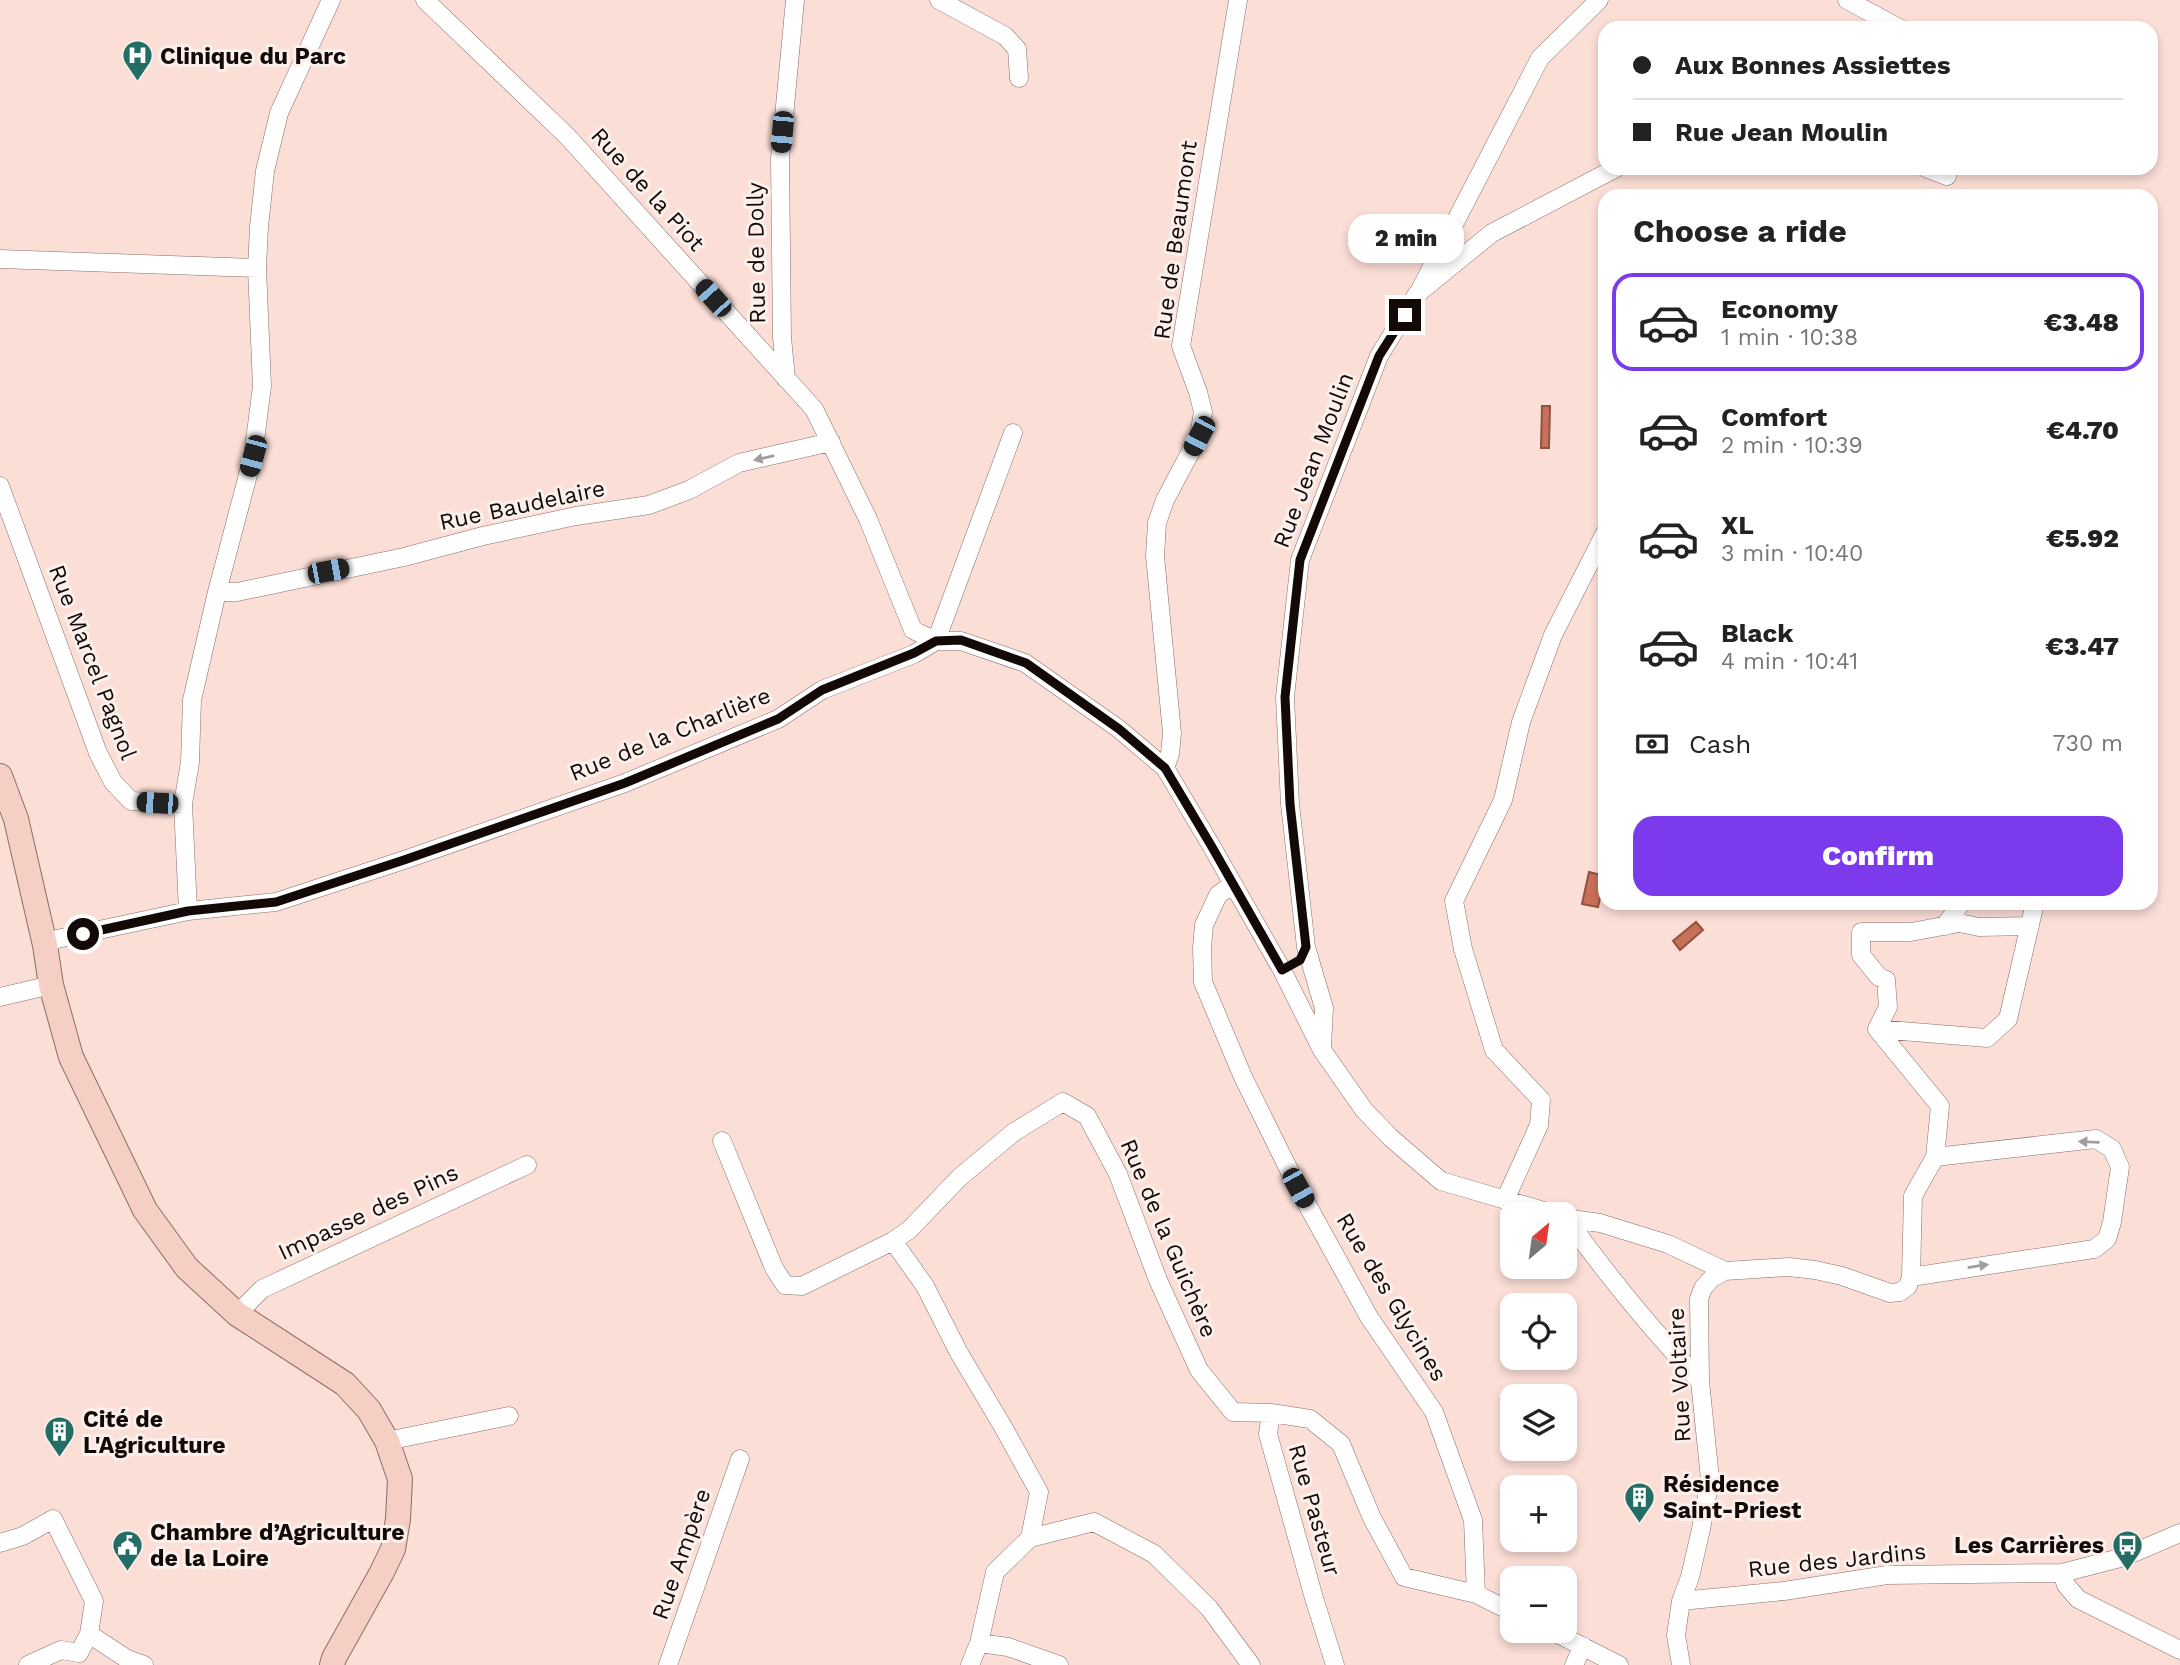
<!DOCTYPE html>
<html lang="en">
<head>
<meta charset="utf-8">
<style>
  body { margin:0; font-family:"Work Sans",sans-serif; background:#f6f6f6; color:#222; height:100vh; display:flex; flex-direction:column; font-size:26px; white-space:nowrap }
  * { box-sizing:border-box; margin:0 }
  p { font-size:23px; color:#767676 }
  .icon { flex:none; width:38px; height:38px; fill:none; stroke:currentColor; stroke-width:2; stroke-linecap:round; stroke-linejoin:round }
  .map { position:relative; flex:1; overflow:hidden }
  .drawer { position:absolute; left:1598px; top:189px; width:560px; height:721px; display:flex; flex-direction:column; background:#fff; border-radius:21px; box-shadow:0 4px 10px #0003 }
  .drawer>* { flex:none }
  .banner { position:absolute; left:1598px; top:21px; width:560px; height:154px; border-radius:21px; box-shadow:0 4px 10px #0003; display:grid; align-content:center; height:154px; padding:0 35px; background:#fff }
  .needle { width:46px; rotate:29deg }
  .fabs { position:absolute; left:1500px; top:1202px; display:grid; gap:14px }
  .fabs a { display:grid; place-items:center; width:77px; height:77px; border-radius:14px; background:#fff; box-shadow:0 4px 10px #0003; font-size:35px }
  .end { position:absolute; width:32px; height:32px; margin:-16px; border:9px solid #130a08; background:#fff; box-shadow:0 0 0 4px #fff }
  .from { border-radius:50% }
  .bubble { position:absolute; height:49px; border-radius:21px; background:#fff; box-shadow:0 4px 10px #0003; font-size:23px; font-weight:800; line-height:49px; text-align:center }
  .car { position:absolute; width:21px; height:42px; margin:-21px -10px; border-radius:9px; box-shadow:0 0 5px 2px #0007; background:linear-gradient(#222 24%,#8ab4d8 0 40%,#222 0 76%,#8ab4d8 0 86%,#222 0) }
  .banner b { display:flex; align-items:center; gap:24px; height:66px; font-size:26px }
  .banner b+b { border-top:2px solid #e0e0e0 }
  .banner i { width:18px; height:18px; background:#222 }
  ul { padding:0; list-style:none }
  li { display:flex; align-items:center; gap:21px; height:98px; margin:0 14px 10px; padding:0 21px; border:4px solid transparent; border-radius:21px }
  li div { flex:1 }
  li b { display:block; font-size:26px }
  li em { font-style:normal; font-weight:800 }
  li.selected { border-color:#7c3aed }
  li>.icon { width:63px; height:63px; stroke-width:1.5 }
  h2 { padding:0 35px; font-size:32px; line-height:84px }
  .pay { display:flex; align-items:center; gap:18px; height:77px; padding:0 35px; font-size:26px }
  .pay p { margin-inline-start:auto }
  .cta { display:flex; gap:14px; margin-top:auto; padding:14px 35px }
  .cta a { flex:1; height:80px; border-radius:21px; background:#7c3aed; color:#fff; font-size:28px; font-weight:800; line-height:80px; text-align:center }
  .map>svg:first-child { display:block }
</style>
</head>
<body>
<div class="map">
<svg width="2180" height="1665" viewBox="0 0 2180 1665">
  <rect width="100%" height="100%" fill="#fbded6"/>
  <!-- water -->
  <path fill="#c97059" stroke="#925141" stroke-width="2" d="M1542 406H1550L1549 448H1541Z
    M1589 872 1605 876 1598 907 1582 904Z
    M1696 922 1703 930 1680 950 1673 941Z"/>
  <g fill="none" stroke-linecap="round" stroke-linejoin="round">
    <defs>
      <path id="street" d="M425 0 567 136 814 409 868 519 913 630 936 641
        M939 0 1005 36 1017 49 1019 78
        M1847 0 1899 28
        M1926 168 1947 176
        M0 259 257 268
        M1421 288 1540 58 1599 0
        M786 379 782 337 780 159 795 0
        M0 486 98 753 113 782 131 801 183 804
        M217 592H237L404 557 483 536 576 516 649 505 689 490 739 463 831 442
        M936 641 1013 433
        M1165 768 1170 754 1172 733 1155 556 1157 523 1165 500 1199 436 1203 412 1198 392 1181 346 1238 0
        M1233 884 1218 895 1204 925 1202 948 1203 982 1243 1077 1298 1188 1369 1317 1434 1412 1473 1520 1476 1594
        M188 911 183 804 190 762 192 700 217 592 253 456 262 386 257 268 259 227 265 171 279 113 331 0
        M1945 926 1961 903
        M45 945 57 939 188 911 276 902 404 860 625 783 778 719 822 690 914 654 936 641H961L1025 663 1119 729 1165 768 1212 847 1282 970 1322 1050 1364 1110 1391 1138 1441 1181 1554 1214
        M0 997 51 985
        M1877 1029 1888 1007 1886 980 1879 977 1861 955V932H1911L1959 923 1979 927 2030 926
        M1877 1029 1987 1038 2008 1019 2035 903
        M1322 1047 1324 1008 1306 947 1290 804 1285 697 1300 560 1379 356 1417 294 1492 233 1616 168
        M722 1141 774 1268 785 1285 802 1286 893 1241 909 1230 960 1177 1014 1132 1063 1102 1087 1116 1118 1174 1158 1280 1199 1370 1233 1412 1271 1413
        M1505 1200 1539 1125 1541 1100 1494 1050 1463 949 1454 901 1503 800 1521 722 1553 635 1605 533
        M1564 1218 1600 1223 1668 1244 1725 1271
        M1566 1218C1607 1275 1652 1330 1700 1381
        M893 1241 925 1286 959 1353 1002 1425 1039 1492 1030 1538
        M1911 1277 2094 1249 2107 1239 2112 1222 2120 1167 2112 1149 2096 1139 1935 1157
        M237 1314 262 1289 527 1165
        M387 1441 509 1416
        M0 1543 23 1536 53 1519 94 1601 89 1634 127 1659 144 1665
        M2062 1573 2066 1585 2078 1599 2180 1650
        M1681 1601 1784 1591 1887 1575 2062 1573 2124 1557 2180 1533
        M1552 1631 1619 1665
        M979 1643 1008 1647 1059 1665
        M28 1665 61 1650 79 1653 89 1634
        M668 1665 740 1459
        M970 1665 979 1643 995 1572 1030 1538 1094 1522 1154 1554 1209 1608 1251 1665
        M1335 1665 1314 1598 1268 1434 1271 1413 1310 1419 1341 1444 1372 1518 1404 1577 1476 1594 1512 1612
        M1574 1665 1583 1646
        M1681 1665 1676 1635 1681 1601 1690 1577 1701 1529 1710 1479 1700 1381 1699 1299 1703 1288 1712 1278 1725 1271 1789 1267 1815 1270 1842 1276 1890 1293 1900 1292 1908 1286 1911 1277 1913 1196 1935 1157 1940 1106 1877 1029"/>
      <path id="secondary" d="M0 776 16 819 45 945 51 985 71 1057 145 1210 187 1268 237 1314 345 1384 369 1410 387 1441 400 1479 398 1519 393 1549 382 1572 334 1658 332 1665"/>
    </defs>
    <!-- street casing -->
    <use href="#street" stroke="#896f69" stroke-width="19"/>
    <!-- secondary casing -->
    <use href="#secondary" stroke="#896f69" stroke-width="26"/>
    <!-- street -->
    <use href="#street" stroke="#fff" stroke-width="18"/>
    <!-- secondary -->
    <use href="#secondary" stroke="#f5cec4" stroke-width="24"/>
  </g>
  <!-- one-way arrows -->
  <defs><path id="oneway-solid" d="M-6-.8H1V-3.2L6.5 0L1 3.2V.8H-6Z" transform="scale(1.75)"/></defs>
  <g fill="#a19d9c">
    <use href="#oneway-solid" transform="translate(764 458) rotate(167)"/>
    <use href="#oneway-solid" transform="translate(2089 1142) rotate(-178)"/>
    <use href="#oneway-solid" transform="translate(1978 1266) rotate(-9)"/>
  </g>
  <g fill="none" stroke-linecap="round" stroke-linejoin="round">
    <!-- route -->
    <path stroke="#130a08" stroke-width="9" d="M83 934 188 911 276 902 404 860 625 783 778 719 822 690 914 653 936 641 961 640 1026 663 1119 729 1165 768 1212 847 1282 970 1300 960 1306 947 1290 804 1285 697 1300 560 1379 356 1405 315"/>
  </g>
  <!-- icons -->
  <defs>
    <symbol id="hospital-pin" viewBox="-11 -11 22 30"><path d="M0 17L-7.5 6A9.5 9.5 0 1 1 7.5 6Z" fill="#246d65" stroke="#fcf0ec"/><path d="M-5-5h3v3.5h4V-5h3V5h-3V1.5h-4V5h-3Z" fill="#fff"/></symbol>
    <symbol id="building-pin" viewBox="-11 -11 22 30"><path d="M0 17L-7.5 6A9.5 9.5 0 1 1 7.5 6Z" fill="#246d65" stroke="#fcf0ec"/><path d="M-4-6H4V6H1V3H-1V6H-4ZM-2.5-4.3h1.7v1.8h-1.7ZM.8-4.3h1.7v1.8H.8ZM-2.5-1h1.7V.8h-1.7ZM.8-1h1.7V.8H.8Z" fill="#fff"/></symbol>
    <symbol id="civic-pin" viewBox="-11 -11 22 30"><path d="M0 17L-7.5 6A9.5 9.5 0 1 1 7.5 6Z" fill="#246d65" stroke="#fcf0ec"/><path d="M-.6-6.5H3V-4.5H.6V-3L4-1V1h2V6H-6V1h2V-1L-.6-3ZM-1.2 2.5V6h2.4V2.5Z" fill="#fff"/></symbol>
    <symbol id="bus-pin" viewBox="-11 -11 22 30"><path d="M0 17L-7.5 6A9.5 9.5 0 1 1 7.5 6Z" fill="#246d65" stroke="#fcf0ec"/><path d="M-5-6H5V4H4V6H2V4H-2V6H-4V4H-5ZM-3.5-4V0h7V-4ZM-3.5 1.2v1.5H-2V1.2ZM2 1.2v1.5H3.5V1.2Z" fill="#fff"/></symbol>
  </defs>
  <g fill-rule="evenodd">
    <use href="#hospital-pin" x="120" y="38" width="35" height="47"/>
    <use href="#building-pin" x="42" y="1414" width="35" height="47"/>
    <use href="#building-pin" x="1622" y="1480" width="35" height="47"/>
    <use href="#civic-pin" x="110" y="1528" width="35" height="47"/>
    <use href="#bus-pin" x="2110" y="1528" width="35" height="47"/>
  </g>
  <g text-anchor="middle" stroke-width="6" stroke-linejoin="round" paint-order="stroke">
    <!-- poi labels -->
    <g font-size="23" font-weight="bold" fill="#130a08" stroke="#fcf0ec" text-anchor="start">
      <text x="160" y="64">Clinique du Parc</text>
      <text x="83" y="1427">Cité de<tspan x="83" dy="26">L'Agriculture</tspan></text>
      <text x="1663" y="1492">Résidence<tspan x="1663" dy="26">Saint-Priest</tspan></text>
      <text x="150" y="1540">Chambre d’Agriculture<tspan x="150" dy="26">de la Loire</tspan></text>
      <text x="2104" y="1553" text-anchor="end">Les Carrières</text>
    </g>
    <!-- street labels -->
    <g font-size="23" fill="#130a08" stroke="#fcf0ec">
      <text transform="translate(648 189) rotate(48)" y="8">Rue de la Piot</text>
      <text transform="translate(1175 240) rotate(-82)" y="8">Rue de Beaumont</text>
      <text transform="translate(756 253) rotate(-91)" y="8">Rue de Dolly</text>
      <text transform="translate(1313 460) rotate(-69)" y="8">Rue Jean Moulin</text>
      <text transform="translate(522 505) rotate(-12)" y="8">Rue Baudelaire</text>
      <text transform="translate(93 662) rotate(69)" y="8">Rue Marcel Pagnol</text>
      <text transform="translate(670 734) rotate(-22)" y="8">Rue de la Charlière</text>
      <text transform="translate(368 1212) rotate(-25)" y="8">Impasse des Pins</text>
      <text transform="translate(1169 1238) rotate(67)" y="8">Rue de la Guichère</text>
      <text transform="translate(1392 1297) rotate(59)" y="8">Rue des Glycines</text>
      <text transform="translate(1679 1375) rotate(-93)" y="8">Rue Voltaire</text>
      <text transform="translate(1315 1510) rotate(74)" y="8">Rue Pasteur</text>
      <text transform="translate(681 1554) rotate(-71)" y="8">Rue Ampère</text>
      <text transform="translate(1837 1560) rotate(-6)" y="8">Rue des Jardins</text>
    </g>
  </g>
</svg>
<div class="fabs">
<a><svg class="needle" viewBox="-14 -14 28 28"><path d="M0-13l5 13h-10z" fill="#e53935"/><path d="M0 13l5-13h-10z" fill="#767676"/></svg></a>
<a><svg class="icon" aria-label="locate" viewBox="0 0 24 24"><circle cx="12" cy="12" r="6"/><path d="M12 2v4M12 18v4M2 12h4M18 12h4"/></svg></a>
<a><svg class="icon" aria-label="layers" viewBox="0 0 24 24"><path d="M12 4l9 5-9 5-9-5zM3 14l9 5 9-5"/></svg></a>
<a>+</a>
<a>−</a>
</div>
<i class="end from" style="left:83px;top:934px"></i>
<i class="end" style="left:1405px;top:315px"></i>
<div class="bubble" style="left:1348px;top:214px;width:116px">2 min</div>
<i class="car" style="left:782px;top:132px;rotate:185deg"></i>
<i class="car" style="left:713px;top:298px;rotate:318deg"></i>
<i class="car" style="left:1199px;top:436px;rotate:208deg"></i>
<i class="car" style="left:253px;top:456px;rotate:195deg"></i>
<i class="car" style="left:328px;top:571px;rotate:79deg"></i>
<i class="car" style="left:157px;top:803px;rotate:273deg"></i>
<i class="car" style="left:1298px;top:1188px;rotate:151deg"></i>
<div class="banner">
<b><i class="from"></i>Aux Bonnes Assiettes</b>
<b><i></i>Rue Jean Moulin</b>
</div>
<section class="drawer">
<h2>Choose a ride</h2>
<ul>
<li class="selected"><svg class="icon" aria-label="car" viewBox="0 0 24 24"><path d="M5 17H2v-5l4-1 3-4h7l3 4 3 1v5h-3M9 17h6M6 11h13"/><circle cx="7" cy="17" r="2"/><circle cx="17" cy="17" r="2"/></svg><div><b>Economy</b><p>1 min · 10:38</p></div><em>€3.48</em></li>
<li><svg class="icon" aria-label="car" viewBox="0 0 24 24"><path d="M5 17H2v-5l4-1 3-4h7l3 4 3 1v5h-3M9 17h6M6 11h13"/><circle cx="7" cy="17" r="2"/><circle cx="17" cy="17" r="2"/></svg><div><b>Comfort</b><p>2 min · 10:39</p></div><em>€4.70</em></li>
<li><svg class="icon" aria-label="car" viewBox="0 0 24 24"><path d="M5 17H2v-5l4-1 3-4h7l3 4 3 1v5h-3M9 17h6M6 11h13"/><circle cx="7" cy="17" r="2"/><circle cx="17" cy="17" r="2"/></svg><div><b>XL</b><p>3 min · 10:40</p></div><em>€5.92</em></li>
<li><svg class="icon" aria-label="car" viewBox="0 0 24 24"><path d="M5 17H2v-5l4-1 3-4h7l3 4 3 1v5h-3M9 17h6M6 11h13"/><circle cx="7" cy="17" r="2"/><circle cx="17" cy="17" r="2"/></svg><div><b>Black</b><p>4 min · 10:41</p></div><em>€3.47</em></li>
</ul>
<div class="pay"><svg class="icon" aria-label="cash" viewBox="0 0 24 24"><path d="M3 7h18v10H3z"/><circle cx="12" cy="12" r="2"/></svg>Cash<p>730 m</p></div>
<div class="cta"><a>Confirm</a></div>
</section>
</div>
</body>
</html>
